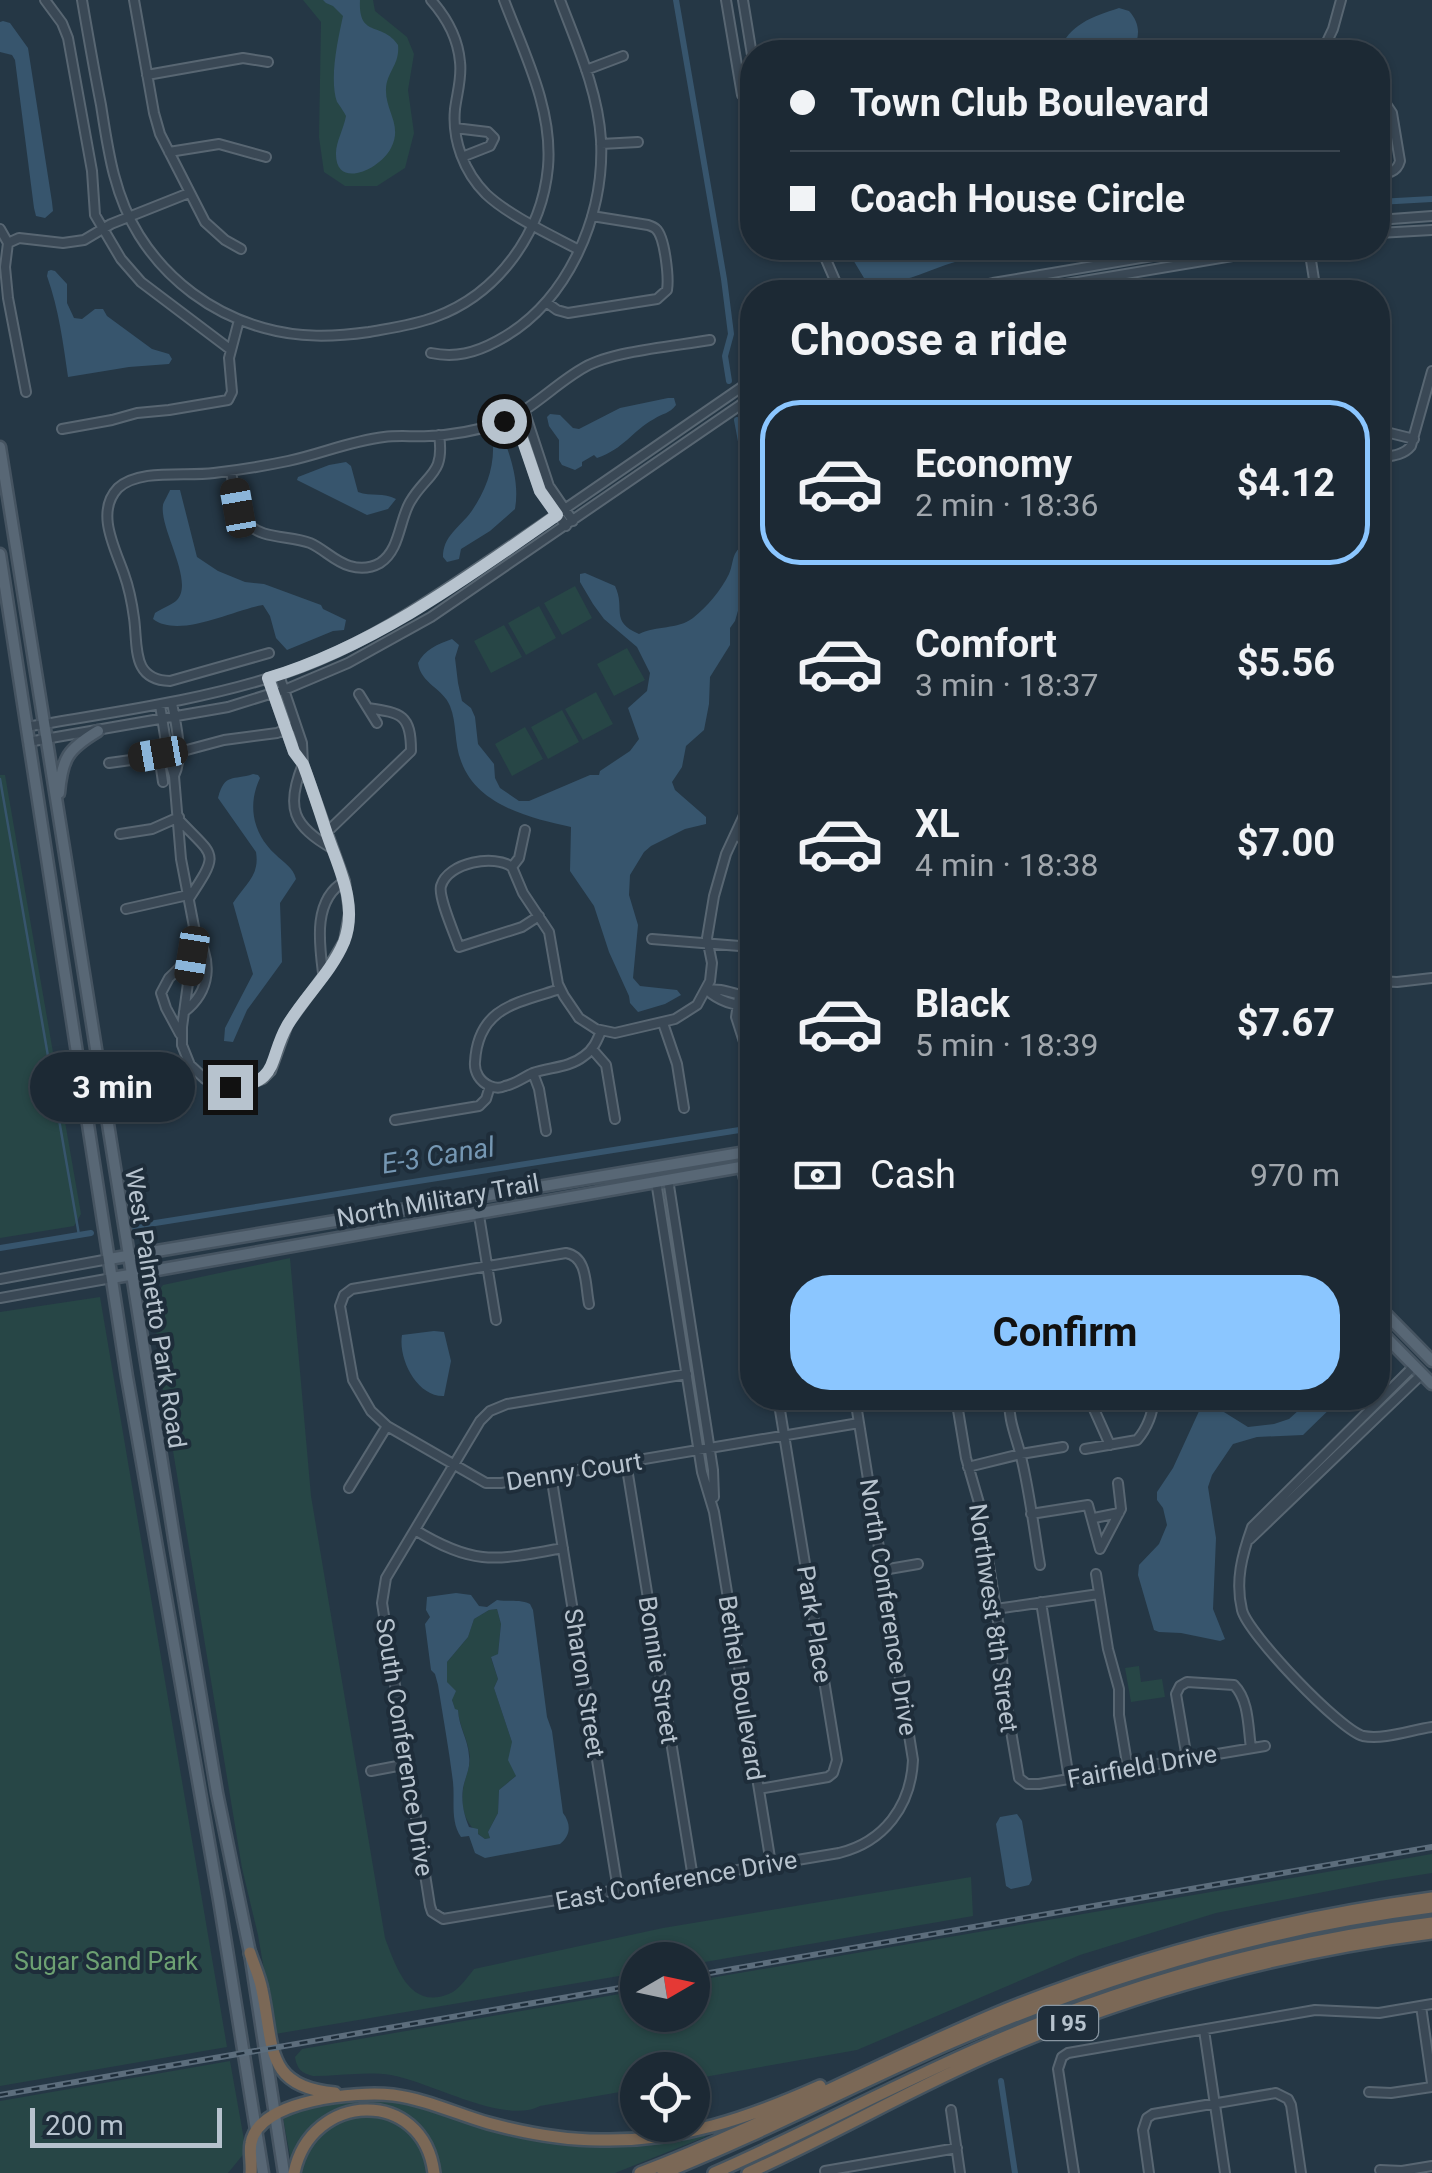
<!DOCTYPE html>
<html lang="en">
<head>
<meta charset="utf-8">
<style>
  body { margin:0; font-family:Roboto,sans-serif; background:#293540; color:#f1f3f6; height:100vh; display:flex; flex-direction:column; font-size:38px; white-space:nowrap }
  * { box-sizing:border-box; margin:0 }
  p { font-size:32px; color:#a0a6ac }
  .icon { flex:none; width:55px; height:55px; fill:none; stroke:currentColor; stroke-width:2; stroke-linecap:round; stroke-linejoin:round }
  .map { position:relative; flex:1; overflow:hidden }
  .sheet { position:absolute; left:740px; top:280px; width:650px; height:1130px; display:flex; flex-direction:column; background:#1c2934; border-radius:40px; box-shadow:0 2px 8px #0004,0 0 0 2px #3a454f }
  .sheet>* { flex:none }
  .hud { position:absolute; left:740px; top:40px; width:650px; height:220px; border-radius:40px; box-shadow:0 2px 8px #0004,0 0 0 2px #3a454f; display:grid; align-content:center; height:220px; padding:0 50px; background:#1c2934 }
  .needle { width:65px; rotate:81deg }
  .buttons { position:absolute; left:620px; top:1942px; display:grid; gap:20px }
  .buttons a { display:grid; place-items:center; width:90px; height:90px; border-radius:50%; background:#1c2934; box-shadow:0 2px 8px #0004,0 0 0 2px #3a454f; font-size:50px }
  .scale { position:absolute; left:30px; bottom:25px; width:192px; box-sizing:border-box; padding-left:10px; border:5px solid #b7c3ce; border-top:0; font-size:28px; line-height:35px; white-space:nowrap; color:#b7c3ce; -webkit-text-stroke:8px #1e2d3a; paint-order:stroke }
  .end { position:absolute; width:45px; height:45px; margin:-22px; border:12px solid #b7c3ce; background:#111; box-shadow:0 0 0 5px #111 }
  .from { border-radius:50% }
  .bubble { position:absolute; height:70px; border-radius:35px; background:#1c2934; box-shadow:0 2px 8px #0004,0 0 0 2px #3a454f; font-size:32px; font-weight:700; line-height:70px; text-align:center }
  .car { position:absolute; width:30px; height:60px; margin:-30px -15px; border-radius:12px; box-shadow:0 0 8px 2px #0007; background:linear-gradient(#222 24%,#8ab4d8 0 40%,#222 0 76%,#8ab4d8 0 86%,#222 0) }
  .hud b { display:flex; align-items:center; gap:35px; height:95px; font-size:38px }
  .hud b+b { border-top:2px solid #3a454f }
  .hud i { width:25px; height:25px; background:#f1f3f6 }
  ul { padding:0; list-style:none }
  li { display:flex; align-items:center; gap:30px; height:165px; margin:0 20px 15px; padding:0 30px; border:5px solid transparent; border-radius:40px }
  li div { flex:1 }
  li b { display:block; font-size:38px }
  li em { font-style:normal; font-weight:700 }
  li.on { border-color:#8bc6ff }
  li>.icon { width:90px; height:90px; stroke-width:1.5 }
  h2 { padding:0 50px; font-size:45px; line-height:120px }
  .pay { display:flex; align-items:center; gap:25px; height:110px; padding:0 50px; font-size:38px }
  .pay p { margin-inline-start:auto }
  .action { display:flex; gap:20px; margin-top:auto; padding:20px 50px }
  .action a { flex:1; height:115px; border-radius:40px; background:#8bc6ff; color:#111; font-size:40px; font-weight:700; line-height:115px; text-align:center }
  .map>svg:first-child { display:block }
</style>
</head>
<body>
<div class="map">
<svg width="1432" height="2173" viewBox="0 0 1432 2173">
  <rect width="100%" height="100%" fill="#253745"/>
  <!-- green -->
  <path fill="#274646" d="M303 0H373L375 11 407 37 414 54 408 90 414 133 405 168 377 186H345L324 172 319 137 321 22Z
    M575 586 592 618 562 635 544 603Z
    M539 606 556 638 526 655 508 623Z
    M504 625 522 657 491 673 474 641Z
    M627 648 645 680 614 696 597 664Z
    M596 692 613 724 583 740 565 709Z
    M562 710 579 742 548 759 531 727Z
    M525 727 543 759 512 776 495 744Z
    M0 775H5L81 1214 74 1226 0 1238Z
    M290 1258 311 1496 385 1938C396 1967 410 2012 451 1993 459 1989 468 1977 474 1969L663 1928 971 1877 973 1916 693 1964 692 1960H638L637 1973 275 2034 258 1935 242 1868 158 1360 155 1307 156 1294 163 1285Z
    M100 1297 227 2047 0 2086V1312Z
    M497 1609 501 1624 498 1654 491 1658 498 1679 494 1688 512 1742 516 1776 499 1790 498 1813 488 1832 490 1838 485 1839C467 1827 460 1812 463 1790 464 1779 470 1769 470 1758 469 1741 459 1727 458 1710H455L447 1682V1662L468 1637 474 1619 489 1610Z
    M1139 1666 1141 1682 1162 1679 1165 1697 1131 1702 1125 1668Z
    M1432 1854V1873L1380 1881 1216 1913 1080 1955 857 2050 693 2079 692 2070H638L637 2089 540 2106C504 2125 431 2082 391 2075 366 2071 338 2076 313 2076 301 2073 297 2069 295 2057L302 2049 637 1991 638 2015H692L693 1981Z
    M230 2061 246 2151 228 2173H0V2101Z
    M365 2099 397 2100 554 2141 705 2133V2137L615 2173H437L435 2160 396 2113 324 2119 304 2137 291 2161 283 2118 285 2116 301 2108Z
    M352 2115C362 2116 375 2114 385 2117 412 2124 422 2149 429 2173H297L311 2139Z"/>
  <!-- water -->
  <path fill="#37556d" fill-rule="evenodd" d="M323 0H360C358 39 382 21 398 45 400 65 387 71 386 89 385 111 403 125 391 148 380 170 335 190 336 153 336 142 344 128 346 116 346 115 338 103 337 102 329 79 338 39 343 16L333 6 326 3Z
    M1119 8 1129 11C1141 24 1140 38 1132 51L1059 52C1069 24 1092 17 1119 8Z
    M3 21 10 23 28 48 52 202 53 211 45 218 36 216 34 208 15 60 12 55 0 52V22Z
    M846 248H1025C1002 257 978 256 955 262 924 271 896 290 864 278Z
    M51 270 55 271 67 284V303L74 318 82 319 95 309H103L107 316 152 349 169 354 172 359 169 364 129 367 68 377C63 342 59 310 47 276L48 271Z
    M668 398H674L676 405C669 414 663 413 654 419 632 431 624 449 597 458L594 455 582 462V466L575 470 562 465 559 460V440L549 426 547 417 550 414 560 415 573 428 579 429 620 408Z
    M497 442H505C513 464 519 486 515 509L490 531 461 549 459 559 447 562 443 557C443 536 459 528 471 512 485 492 494 469 493 445Z
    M346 462 351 466 358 492C371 497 384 492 396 499L388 509 367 515 297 480 298 477 329 465Z
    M170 490H180L197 557 218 571 245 582 264 584 321 605 323 609 346 620 344 630 333 631 287 650 276 638 270 616 263 605C233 610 179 639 153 619L155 613C161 609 171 605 176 601 196 583 159 529 163 505 163 503 169 493 170 490Z
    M742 546 752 548C753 574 742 596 735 621L730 628V645L710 677 709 704 704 730 686 746 682 767 672 782 675 790 706 817V824L685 829 651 846 644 852 630 875 629 895 638 925 633 978 640 986 677 990 681 995 665 1004 638 1012 630 1003 629 996 609 952 594 906 570 871 571 827C531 818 477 806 461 761 454 743 457 723 450 706 443 688 421 684 418 663 424 650 438 644 452 639L459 645 455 658 458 683 462 701 471 708 475 717 478 744 494 764 495 778 500 788 519 801H529L590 775H599L600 771 630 751 639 739 628 708 647 691 650 673 637 647 604 619 593 604 580 582V574L585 573 615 586C626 609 609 621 639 634 657 625 677 630 693 618 706 608 722 589 729 574 734 563 731 554 742 546Z
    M253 774 258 775 260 778C247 805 253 834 275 854 284 863 293 867 296 879L280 903 282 962 247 1010 233 1042 224 1041 225 1028 253 974 233 903C245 884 260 876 256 852L218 798C225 772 233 781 253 774Z
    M434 1331 444 1332 451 1361 444 1396C417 1397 398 1359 402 1335Z
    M1304 1398 1345 1399 1339 1400 1303 1435 1257 1437 1233 1444 1212 1475 1208 1487 1216 1538 1213 1609 1225 1639 1220 1641 1181 1633 1159 1632 1154 1630 1138 1575 1139 1565 1159 1544 1167 1525 1163 1508 1157 1500V1492L1173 1468 1200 1409 1211 1404 1248 1427 1274 1424 1289 1419 1299 1410Z
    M456 1593 471 1595 479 1606 487 1607 497 1600C509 1602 519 1599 530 1604L533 1610 547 1717 552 1731 563 1813C572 1825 570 1836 560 1844L485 1858 475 1853 469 1836 461 1837C450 1821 455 1801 453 1782 449 1749 443 1717 438 1685L435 1674 431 1670 425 1624 430 1617 426 1610 427 1597ZM497 1609 501 1624 498 1654 491 1657 498 1679 494 1688 512 1742 508 1760 516 1776 499 1790 498 1813 488 1832 490 1838 485 1839 478 1834V1829L469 1827C464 1815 461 1802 463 1788 465 1777 471 1768 469 1756 468 1739 459 1728 458 1710L455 1709 452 1700 456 1691 447 1682V1662L468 1637 474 1619 489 1610Z
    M1017 1814 1022 1821 1032 1880 1029 1885 1011 1889 1006 1886 996 1824 1000 1817Z"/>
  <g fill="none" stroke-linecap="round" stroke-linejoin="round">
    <!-- stream -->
    <path stroke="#37556d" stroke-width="2.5" d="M0 779 79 1235"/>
    <!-- canal -->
    <path stroke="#37556d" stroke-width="6" d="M676 0 724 279 731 334 725 356 729 381
      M1378 202 1432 199
      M1109 248H1110
      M737 420 752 500
      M130 1227 752 1128
      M0 1248 91 1233
      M1001 2081 1015 2173"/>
    <defs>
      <path id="minor" d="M45 0 62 23 68 38 92 171 95 215 121 259 141 282 231 350
        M82 0C88 35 94 70 101 105 108 150 114 195 139 235 167 280 212 314 264 328 299 338 333 337 369 332 391 328 414 325 435 317 498 294 542 233 548 167 553 109 524 53 504 0
        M134 0 154 113 160 134 205 222 225 240 241 249
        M431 0C447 18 458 38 460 62 462 78 457 93 455 109 452 140 464 172 486 194 508 215 551 235 579 250
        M726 0 742 95
        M743 0 752 55
        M1322 52 1333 29 1341 0
        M1346 52 1347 48
        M586 70 623 56
        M147 75 243 58 268 62
        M1378 92 1392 113 1400 161C1397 172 1387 175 1378 171
        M455 128 488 132 494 138 490 146 462 157
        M601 144 638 142
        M169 152 219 144 266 157
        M1378 220 1432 216
        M0 229 8 243 5 267 8 298 26 392
        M1378 233 1432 230
        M8 243 19 238 63 243 84 240 111 224 189 193
        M821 248 840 292
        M1309 248 1316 292
        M950 292 993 283 1200 248
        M1018 292 1281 248
        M546 302 557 310 568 313 657 299 667 290C669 278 665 237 656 229 654 227 651 226 648 225L592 216
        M431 353C455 358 475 353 497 341 567 304 605 217 601 140 598 91 577 45 560 0
        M524 410 549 486 573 521
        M515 415 540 491 566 526
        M62 429 112 420 137 413 169 410 228 400 232 392 229 358 239 320
        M1378 430 1414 439
        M1378 458C1390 456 1403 456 1411 446L1432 371
        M231 471C234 487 234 509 246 522 261 540 290 535 310 543 324 549 335 562 350 566 360 569 371 568 380 563 400 550 399 521 410 502 427 473 445 475 439 435
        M269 653 170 681C131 680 138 646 134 618 132 603 129 588 124 574 115 548 95 512 118 488 140 468 186 477 214 473 239 470 264 466 288 461 321 454 350 441 384 437 399 435 414 437 429 436 451 435 475 431 496 424 530 413 554 384 585 367 613 351 676 346 710 340
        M268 678 294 752 303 764
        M359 694 377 723
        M172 703C176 725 184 756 174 776
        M160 705 168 755 174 776 181 859 195 932 182 1027V1045L190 1065 205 1079 230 1087 248 1085 263 1079 271 1071 288 1024 323 976 344 941 349 913 345 881 303 764 302 743 279 675
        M26 727C113 712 200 701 285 673 365 646 433 598 503 551 586 495 669 437 752 380
        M28 742 228 707 289 688 348 663 431 617 752 397
        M159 755 163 782
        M109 763 168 755 224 740 277 733 296 725
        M303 764C285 808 293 826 333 849
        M179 820C215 858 220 851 190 897
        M327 832 411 751C411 714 401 713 368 708
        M120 834 152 829 179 817
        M735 835 752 844
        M512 867 523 893 549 932 558 984 564 996 579 1018 596 1029 615 1033 675 1019 697 1005 710 981 712 963 707 938 714 896 726 854 752 798
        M512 867C495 854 448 862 441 886 438 897 455 935 459 947L522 927 539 916
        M512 867 519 858 525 830
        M126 909 188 895
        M652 939 752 947
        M323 973C319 942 313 899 345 881
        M1378 981 1397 982 1432 978
        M560 989C517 1003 478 1007 475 1062 474 1072 480 1082 490 1086 495 1088 501 1088 505 1086 515 1084 524 1077 533 1073 550 1067 569 1068 584 1056 593 1050 597 1041 601 1031
        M707 990C720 1002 735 1006 752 1006
        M707 990C723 987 736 996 752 997
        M739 996 736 1017 745 1045 752 1091
        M184 1012C211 991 213 961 195 932
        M663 1023 677 1064 684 1108
        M180 1034 166 1008 161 993 169 978 192 956
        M592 1049 606 1065 615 1119
        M533 1073 539 1089 546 1131
        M395 1120 479 1106 486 1099 490 1086
        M742 1167 752 1232
        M668 1179 713 1470 714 1497
        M656 1181 702 1472 714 1512 771 1864
        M476 1197 496 1320
        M0 1279 109 1259
        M0 1298 112 1278
        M589 1304C585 1285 588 1257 566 1253L352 1289 344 1295 340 1306 353 1380 371 1411 387 1426 486 1483H501L859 1423
        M1414 1366 1252 1527C1242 1555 1235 1581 1242 1610 1248 1634 1340 1730 1363 1736 1384 1740 1411 1730 1432 1727
        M687 1374 507 1404 490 1411 480 1421 386 1578 382 1603 430 1906 432 1912 443 1919 839 1853C884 1842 911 1806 913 1760L855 1398
        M956 1398 966 1458 979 1503 1001 1640 1004 1690 1019 1778 1027 1784H1039L1265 1746
        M1010 1398C1007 1420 1018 1440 1022 1461 1030 1495 1034 1530 1040 1565
        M1089 1398 1110 1445
        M1085 1449 1137 1440C1146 1430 1155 1411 1152 1398
        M626 1462 693 1878
        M968 1467 1021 1454 1063 1447
        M551 1475 618 1890
        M349 1488 387 1426
        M1031 1514 1088 1505 1100 1549 1121 1509 1118 1483
        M1094 1518 1119 1513
        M415 1530C476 1567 496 1560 563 1548
        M1250 1539 1422 1374
        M883 1570 918 1564
        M1096 1574 1108 1649 1119 1689V1715L1128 1769
        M1041 1602 1069 1779
        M996 1609 1099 1594
        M1187 1759 1176 1694 1180 1686 1187 1682 1234 1685C1249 1700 1248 1727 1251 1748
        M371 1771 408 1764
        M759 1789 828 1777 833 1773 837 1760 778 1398
        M1421 2006 1432 2083
        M1204 2030 1225 2173
        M1369 2092 1391 2093 1432 2087
        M951 2110 960 2173
        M1380 2170 1402 2171 1432 2166
        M825 2171 957 2148
        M1074 2173 1058 2069 1062 2057 1068 2053 1315 2010 1379 2013 1432 2004
        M1149 2173 1143 2130 1147 2118 1153 2114 1276 2093 1288 2099 1291 2105 1301 2173"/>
      <path id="major" d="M0 447 176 1550 217 1793 250 1953 284 2173
        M0 554 127 1377 219 1900 263 2173
        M59 793C62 758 68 749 98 731
        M109 1259 752 1151
        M112 1278 752 1165
        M1378 1306 1432 1361
        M1378 1329 1432 1384"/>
      <path id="highway" d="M250 1953C254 1965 260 1978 262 1990 274 2045 264 2087 335 2093
        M251 2173C252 2163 249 2152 251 2143 259 2099 358 2091 393 2095 425 2099 457 2114 488 2123 525 2133 562 2140 600 2140 680 2142 748 2118 820 2086
        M294 2173C311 2091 423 2087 434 2173
        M640 2173C766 2125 883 2060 1007 2009 1144 1954 1286 1918 1432 1898
        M663 2173C762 2134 855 2084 952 2042 1106 1975 1266 1928 1432 1907
        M714 2173C808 2132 897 2083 991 2043 1131 1983 1280 1942 1432 1923
        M748 2173C833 2135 914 2087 1001 2050 1138 1991 1284 1952 1432 1933"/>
    </defs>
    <!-- minor casing -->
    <use href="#minor" stroke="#586672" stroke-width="12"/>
    <!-- major casing -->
    <use href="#major" stroke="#465461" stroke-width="15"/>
    <!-- highway casing -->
    <use href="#highway" stroke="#44535f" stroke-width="16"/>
    <!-- minor -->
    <use href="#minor" stroke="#3a4855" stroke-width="8"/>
    <!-- major -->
    <use href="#major" stroke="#586775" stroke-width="10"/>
    <!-- highway -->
    <use href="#highway" stroke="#7b6856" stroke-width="11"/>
    <defs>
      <path id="rail" d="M692 1976 1432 1847
        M0 2095 638 1985"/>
    </defs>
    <!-- rail casing -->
    <use href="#rail" stroke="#5c6d7c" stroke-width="6"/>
    <!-- rail -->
    <use href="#rail" stroke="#1e2d3a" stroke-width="2.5" stroke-dasharray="8" stroke-linecap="butt"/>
  </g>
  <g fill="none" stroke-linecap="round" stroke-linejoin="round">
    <!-- route -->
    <path stroke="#b7c3ce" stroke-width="12" d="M230 1087C280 1084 268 1059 287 1026 304 997 331 973 344 942 358 906 340 871 328 837 320 813 312 788 303 764L294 752 268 678C374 646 467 578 557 515L540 491 514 415 504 421"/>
  </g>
  <g text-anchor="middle" stroke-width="8" stroke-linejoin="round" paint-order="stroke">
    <!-- shield labels -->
    <rect fill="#1e2d3a" stroke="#8996a2" stroke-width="2.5" x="1038" y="2006" width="60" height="34" rx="8"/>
    <g font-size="22" font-weight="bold" fill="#b7c3ce">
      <text x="1068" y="2031">I 95</text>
    </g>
    <!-- street labels -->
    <g font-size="25" fill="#b7c3ce" stroke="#1e2d3a">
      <text transform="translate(438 1200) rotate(-10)" y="9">North Military Trail</text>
      <text transform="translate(156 1308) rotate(81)" y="9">West Palmetto Park Road</text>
      <text transform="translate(574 1471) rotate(-9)" y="9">Denny Court</text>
      <text transform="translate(889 1607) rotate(81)" y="9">North Conference Drive</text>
      <text transform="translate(994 1618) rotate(82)" y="9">Northwest 8th Street</text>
      <text transform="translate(815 1624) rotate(81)" y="9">Park Place</text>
      <text transform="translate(659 1670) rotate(81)" y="9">Bonnie Street</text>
      <text transform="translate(585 1683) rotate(81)" y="9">Sharon Street</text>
      <text transform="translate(742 1688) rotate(81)" y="9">Bethel Boulevard</text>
      <text transform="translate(405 1747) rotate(81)" y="9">South Conference Drive</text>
      <text transform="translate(1142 1766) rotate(-10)" y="9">Fairfield Drive</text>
      <text transform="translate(676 1880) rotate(-10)" y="9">East Conference Drive</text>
    </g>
    <!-- park labels -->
    <g font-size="25" fill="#6da172" stroke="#1e2d3a">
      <text x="106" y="1970">Sugar Sand Park</text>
    </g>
    <!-- water labels -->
    <g font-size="28" font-style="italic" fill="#7597b3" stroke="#1e2d3a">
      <text transform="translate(438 1155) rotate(-9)" y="10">E-3 Canal</text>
    </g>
  </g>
</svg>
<div class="buttons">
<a><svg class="needle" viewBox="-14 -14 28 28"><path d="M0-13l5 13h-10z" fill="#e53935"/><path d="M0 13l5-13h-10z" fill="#a0a6ac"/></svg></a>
<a><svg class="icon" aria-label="locate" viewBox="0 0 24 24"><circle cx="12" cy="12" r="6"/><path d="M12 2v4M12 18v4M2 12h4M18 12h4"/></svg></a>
</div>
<div class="scale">200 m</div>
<i class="end from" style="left:504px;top:421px"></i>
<i class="end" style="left:230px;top:1087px"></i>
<div class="bubble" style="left:30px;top:1052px;width:165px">3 min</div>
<i class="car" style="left:238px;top:508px;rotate:350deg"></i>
<i class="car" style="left:158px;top:754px;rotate:260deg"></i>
<i class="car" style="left:192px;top:956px;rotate:189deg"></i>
<div class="hud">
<b><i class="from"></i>Town Club Boulevard</b>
<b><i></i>Coach House Circle</b>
</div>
<section class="sheet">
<h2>Choose a ride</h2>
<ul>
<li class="on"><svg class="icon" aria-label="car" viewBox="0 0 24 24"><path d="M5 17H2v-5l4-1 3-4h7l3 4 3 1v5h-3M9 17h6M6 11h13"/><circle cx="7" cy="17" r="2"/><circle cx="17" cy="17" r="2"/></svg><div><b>Economy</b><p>2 min · 18:36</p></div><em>$4.12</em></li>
<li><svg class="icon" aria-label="car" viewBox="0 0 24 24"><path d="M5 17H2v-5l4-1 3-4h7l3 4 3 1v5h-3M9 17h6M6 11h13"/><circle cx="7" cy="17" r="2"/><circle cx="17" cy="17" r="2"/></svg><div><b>Comfort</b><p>3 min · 18:37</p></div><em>$5.56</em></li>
<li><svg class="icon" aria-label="car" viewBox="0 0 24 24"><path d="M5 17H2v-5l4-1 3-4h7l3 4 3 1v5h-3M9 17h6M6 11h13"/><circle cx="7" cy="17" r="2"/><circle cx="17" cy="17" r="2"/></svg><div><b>XL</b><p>4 min · 18:38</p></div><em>$7.00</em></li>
<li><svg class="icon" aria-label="car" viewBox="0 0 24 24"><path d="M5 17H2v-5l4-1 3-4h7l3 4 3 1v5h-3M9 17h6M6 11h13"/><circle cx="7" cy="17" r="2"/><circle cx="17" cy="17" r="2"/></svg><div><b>Black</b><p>5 min · 18:39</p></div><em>$7.67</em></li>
</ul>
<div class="pay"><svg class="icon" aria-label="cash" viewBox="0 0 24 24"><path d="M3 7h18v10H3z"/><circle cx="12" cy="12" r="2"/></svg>Cash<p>970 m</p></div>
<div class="action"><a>Confirm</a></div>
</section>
</div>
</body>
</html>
